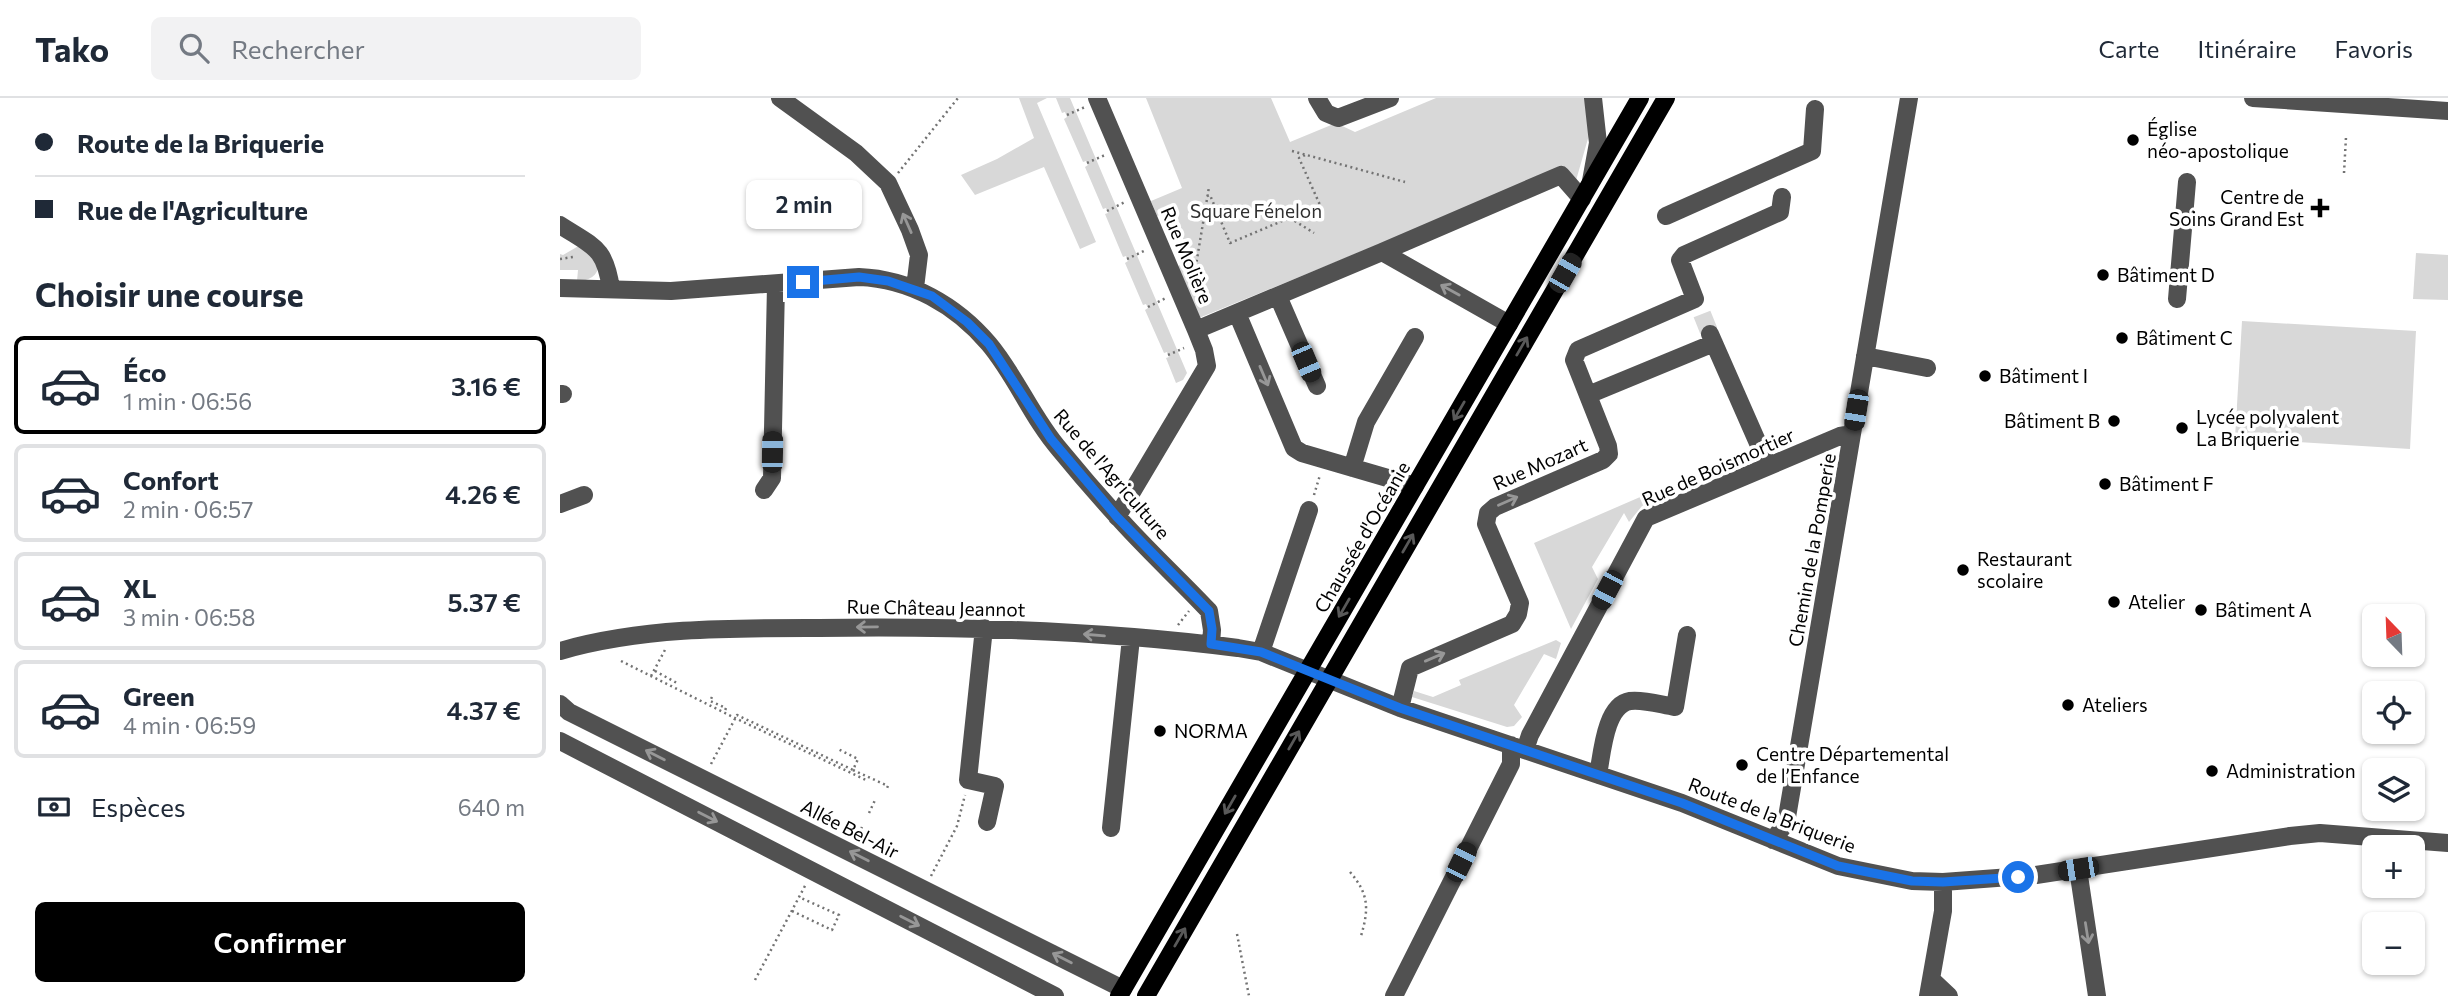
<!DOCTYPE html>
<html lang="fr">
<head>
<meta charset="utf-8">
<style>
  body { margin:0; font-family:Commissioner,sans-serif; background:#f2f2f3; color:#1f2937; height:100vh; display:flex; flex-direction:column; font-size:26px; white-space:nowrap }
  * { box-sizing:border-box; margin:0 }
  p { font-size:23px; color:#747a83 }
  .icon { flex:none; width:38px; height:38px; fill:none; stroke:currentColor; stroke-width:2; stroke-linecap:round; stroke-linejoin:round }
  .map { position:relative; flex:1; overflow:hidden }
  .details { display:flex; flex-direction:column; background:#fff; width:560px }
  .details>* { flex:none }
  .hud { display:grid; align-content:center; height:154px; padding:0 35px; background:#fff }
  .needle { width:46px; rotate:337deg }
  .tools { position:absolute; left:1802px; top:506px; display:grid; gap:14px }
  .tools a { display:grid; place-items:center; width:63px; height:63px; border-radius:10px; background:#fff; box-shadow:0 2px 5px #0004; font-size:35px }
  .end { position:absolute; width:32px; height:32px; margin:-16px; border:9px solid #1a73e8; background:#fff; box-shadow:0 0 0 4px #fff }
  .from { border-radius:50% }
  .bubble { position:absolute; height:49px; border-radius:10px; background:#fff; box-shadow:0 2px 5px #0004; font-size:23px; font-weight:600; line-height:49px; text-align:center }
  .car { position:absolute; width:21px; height:42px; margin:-21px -10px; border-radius:9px; box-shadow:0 0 5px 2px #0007; background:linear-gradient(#222 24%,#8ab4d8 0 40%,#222 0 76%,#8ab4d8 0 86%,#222 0) }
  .hud b { display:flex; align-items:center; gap:24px; height:66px; font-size:26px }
  .hud b+b { border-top:2px solid #e0e1e3 }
  .hud i { width:18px; height:18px; background:#1f2937 }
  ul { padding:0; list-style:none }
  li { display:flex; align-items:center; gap:21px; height:98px; margin:0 14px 10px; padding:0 21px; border:4px solid #e0e1e3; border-radius:10px }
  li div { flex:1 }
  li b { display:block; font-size:26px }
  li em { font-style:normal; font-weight:600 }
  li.on { border-color:#000 }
  li>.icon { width:63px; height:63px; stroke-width:1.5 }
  h2 { padding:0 35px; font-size:32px; line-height:84px }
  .pay { display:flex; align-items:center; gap:18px; height:77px; padding:0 35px; font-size:26px }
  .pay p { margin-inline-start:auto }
  .action { display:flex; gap:14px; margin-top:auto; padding:14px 35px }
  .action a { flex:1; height:80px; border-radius:10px; background:#000; color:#fff; font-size:28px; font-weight:600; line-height:80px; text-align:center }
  header { display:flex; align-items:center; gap:42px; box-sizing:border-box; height:98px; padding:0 35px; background:#fff; border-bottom:2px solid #e0e1e3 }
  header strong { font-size:33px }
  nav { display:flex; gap:38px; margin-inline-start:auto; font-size:24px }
  .search { width:490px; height:63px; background:#f2f2f3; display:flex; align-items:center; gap:18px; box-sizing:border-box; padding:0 24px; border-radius:10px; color:#747a83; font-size:26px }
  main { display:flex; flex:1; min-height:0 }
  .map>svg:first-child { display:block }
</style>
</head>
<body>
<header>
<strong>Tako</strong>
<div class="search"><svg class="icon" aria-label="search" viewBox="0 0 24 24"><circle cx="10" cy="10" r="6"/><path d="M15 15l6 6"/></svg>Rechercher</div>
<nav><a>Carte</a><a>Itinéraire</a><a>Favoris</a></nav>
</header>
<main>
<section class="details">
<div class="hud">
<b><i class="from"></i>Route de la Briquerie</b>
<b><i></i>Rue de l'Agriculture</b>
</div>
<h2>Choisir une course</h2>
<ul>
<li class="on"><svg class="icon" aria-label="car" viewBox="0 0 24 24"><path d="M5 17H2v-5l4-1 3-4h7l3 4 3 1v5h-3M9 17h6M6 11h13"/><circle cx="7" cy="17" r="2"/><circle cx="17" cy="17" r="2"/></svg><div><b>Éco</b><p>1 min · 06:56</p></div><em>3.16 €</em></li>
<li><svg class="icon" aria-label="car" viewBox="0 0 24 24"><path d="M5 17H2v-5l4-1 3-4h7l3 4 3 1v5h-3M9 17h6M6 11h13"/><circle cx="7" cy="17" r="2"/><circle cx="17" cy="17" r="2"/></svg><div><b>Confort</b><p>2 min · 06:57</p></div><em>4.26 €</em></li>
<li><svg class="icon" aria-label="car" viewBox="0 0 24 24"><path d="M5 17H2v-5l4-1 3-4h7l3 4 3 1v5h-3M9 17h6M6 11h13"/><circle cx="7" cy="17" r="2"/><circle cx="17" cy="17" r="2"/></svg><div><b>XL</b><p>3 min · 06:58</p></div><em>5.37 €</em></li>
<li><svg class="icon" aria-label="car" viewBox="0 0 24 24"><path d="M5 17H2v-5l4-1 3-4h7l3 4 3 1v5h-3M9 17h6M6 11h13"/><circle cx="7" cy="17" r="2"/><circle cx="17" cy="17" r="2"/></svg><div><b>Green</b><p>4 min · 06:59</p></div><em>4.37 €</em></li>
</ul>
<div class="pay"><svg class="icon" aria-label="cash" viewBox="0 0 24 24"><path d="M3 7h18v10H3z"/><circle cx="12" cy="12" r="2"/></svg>Espèces<p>640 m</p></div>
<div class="action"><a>Confirmer</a></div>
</section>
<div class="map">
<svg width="1888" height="898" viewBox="0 0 1888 898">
  <rect width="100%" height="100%" fill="#fff"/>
  <!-- green -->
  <path fill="#d8d8d8" d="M459 0H487L477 5 536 144 520 151 484 69 415 97 401 77 437 61 474 40Z
    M496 0H510L627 275 623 282 616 285 606 260 609 259 607 254 604 255 585 212 588 210 586 206 583 207 565 165 568 163 566 158 563 159 545 116 548 115 546 110 543 111 525 69 528 67 526 63 523 64 504 21 507 19 505 14 502 15Z
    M586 0H711L730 44 776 25 795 34 876 0H1025L1029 37 1015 86 1000 72 639 220 618 168 632 162 611 112 597 118 591 103 622 90Z
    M22 146 39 166C38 178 29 183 17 183L18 172H0V156L3 157Z
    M1856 155 1888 157V202L1853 201Z
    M1682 223 1856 233 1850 351 1675 340Z
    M1094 393 1098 401 1082 408 1069 424 1064 415 1032 469 1038 481 1011 531 974 445Z
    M996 542 1001 545 996 561 984 556 954 607 962 619 954 628 947 629 852 599 854 593 873 599 901 587 899 582Z"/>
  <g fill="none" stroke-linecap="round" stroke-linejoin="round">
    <!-- minor-tunnel -->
    <path stroke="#d9d9d9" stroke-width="18" stroke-dasharray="18 9" stroke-linecap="butt" d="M1142 216 1150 236"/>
    <!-- path -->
    <path stroke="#737373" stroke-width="2.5" stroke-dasharray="2 3.5" stroke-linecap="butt" d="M507 17 525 9
      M732 53 845 84
      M527 65 545 57
      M338 75 398 0
      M1784 75 1786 39
      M647 98 650 97 670 145 760 107 739 60 745 57
      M547 113 565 104
      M730 120 754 135
      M0 161 13 159
      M567 161 586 152
      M629 170 636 167 649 89
      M588 209 606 200
      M608 257 624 250
      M754 397 760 377
      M618 527 629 513
      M61 563 175 620 306 682
      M95 573 117 585
      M91 578 106 550
      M152 599 150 603 166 610 164 615
      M151 666 177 617 293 672 298 661 278 651
      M293 672 328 688 326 692
      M309 715 316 700
      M297 741 302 729
      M790 774C809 796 809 811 801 838
      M371 778 397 728 405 697
      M232 813 272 832 279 817 239 799
      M677 836 689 898
      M195 882 246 786"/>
    <!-- minor -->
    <path stroke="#515151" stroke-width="18" d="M220 0 296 55 328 85 350 132 359 157 355 190
      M537 0 636 232 644 252 647 268 557 419
      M757 0 766 15 778 20 830 0
      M1693 0 1888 13
      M1031 83 1038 45 1033 0
      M1106 118 1252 53 1255 11
      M0 127C34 149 45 149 51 191
      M822 154 1001 77 1022 101
      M0 190 111 193 299 179C350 181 396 207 429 246 456 278 472 320 500 352 518 374 537 396 556 417 585 450 619 481 649 513L652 532 651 546
      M718 198 757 288
      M1617 201 1627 84
      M677 215 734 350 742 355 855 388
      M636 232 822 154 949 226
      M1150 236 1208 368
      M1305 258 1367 270
      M0 296H3
      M1028 297 1154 245
      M792 370 806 324 855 239
      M204 392 212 380 216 187
      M0 406 24 397
      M424 530 408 682 435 688 427 724
      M0 553C83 529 173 530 259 530 398 528 539 532 678 550L701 554 840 610 1122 705 1278 768 1352 783 1383 784 1476 777 1730 738 1760 735 1888 745
      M701 554 749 412
      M0 606 9 614 563 891
      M840 610 850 570 952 526 958 516 960 505 926 426 928 415 935 409 1043 362 1049 356 1048 348 1014 262 1018 252 1135 201 1120 162 1124 157 1220 114 1222 99
      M0 643 495 898
      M965 652 970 637 1086 420 1280 338 1292 336
      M1038 677C1042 656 1045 607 1070 603 1083 601 1102 607 1115 609L1127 537
      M551 730 571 540
      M1213 742 1226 725 1349 0
      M1518 771 1537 898
      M1372 882 1389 898
      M834 898 951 666V647
      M1368 898 1383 813V784"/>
    <!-- major -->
    <path stroke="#000" stroke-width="18" d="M559 898 1080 0
      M586 898 1106 0"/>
  </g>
  <!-- one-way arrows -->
  <defs><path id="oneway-shaft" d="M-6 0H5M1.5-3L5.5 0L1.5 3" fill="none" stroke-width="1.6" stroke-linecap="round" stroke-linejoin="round" transform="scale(1.75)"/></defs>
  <g stroke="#979797">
    <use href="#oneway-shaft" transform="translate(347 125) rotate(-114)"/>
    <use href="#oneway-shaft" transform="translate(890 192) rotate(-151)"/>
    <use href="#oneway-shaft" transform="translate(704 278) rotate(67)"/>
    <use href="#oneway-shaft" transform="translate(948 403) rotate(-24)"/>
    <use href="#oneway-shaft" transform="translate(307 529) rotate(179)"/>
    <use href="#oneway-shaft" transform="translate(534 537) rotate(-175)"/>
    <use href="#oneway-shaft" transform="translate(875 559) rotate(-23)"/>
    <use href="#oneway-shaft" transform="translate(95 657) rotate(-153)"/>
    <use href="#oneway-shaft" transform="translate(148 719) rotate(27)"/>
    <use href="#oneway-shaft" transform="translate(299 758) rotate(-153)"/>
    <use href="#oneway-shaft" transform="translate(350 823) rotate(27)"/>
    <use href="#oneway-shaft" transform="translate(1527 835) rotate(81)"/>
    <use href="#oneway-shaft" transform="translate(502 860) rotate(-153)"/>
  </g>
  <g stroke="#595959">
    <use href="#oneway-shaft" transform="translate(962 248) rotate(-60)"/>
    <use href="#oneway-shaft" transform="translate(899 313) rotate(120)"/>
    <use href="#oneway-shaft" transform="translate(848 445) rotate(-60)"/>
    <use href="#oneway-shaft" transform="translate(784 510) rotate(120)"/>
    <use href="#oneway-shaft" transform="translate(734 642) rotate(-60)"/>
    <use href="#oneway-shaft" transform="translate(670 707) rotate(120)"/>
    <use href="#oneway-shaft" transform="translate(620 839) rotate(-60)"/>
  </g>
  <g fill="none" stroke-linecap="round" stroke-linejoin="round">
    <!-- route -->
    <path stroke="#1a73e8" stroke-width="9" d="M243 184 299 179 328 183 372 198 407 224 429 246 491 341 557 419 649 513 652 531 651 546 701 554 840 610 1122 705 1278 768 1352 783 1383 784 1458 779"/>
  </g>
  <!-- markers -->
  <g fill="#000" stroke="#fff" stroke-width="2.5">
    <circle cx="1573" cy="42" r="7"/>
    <path d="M1756.5 99.5h7v7h7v7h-7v7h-7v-7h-7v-7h7z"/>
    <circle cx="1543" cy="177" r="7"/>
    <circle cx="1562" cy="240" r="7"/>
    <circle cx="1425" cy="278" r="7"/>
    <circle cx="1554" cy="323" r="7"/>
    <circle cx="1622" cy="330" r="7"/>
    <circle cx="1545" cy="386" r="7"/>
    <circle cx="1403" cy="472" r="7"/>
    <circle cx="1554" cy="504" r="7"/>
    <circle cx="1641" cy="512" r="7"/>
    <circle cx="1508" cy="607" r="7"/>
    <circle cx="600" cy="633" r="7"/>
    <circle cx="1182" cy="667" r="7"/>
    <circle cx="1652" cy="673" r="7"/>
  </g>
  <g text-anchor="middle" stroke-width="7" stroke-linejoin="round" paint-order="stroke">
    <!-- poi labels -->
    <g font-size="19" fill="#000" stroke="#fff" text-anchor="start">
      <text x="1587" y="38">Église<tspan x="1587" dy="22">néo-apostolique</tspan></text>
      <text x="1744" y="106" text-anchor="end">Centre de<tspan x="1744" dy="22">Soins Grand Est</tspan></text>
      <text x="1557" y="184">Bâtiment D</text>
      <text x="1576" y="247">Bâtiment C</text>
      <text x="1439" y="285">Bâtiment I</text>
      <text x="1636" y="326">Lycée polyvalent<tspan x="1636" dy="22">La Briquerie</tspan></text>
      <text x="1540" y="330" text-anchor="end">Bâtiment B</text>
      <text x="1559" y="393">Bâtiment F</text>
      <text x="1417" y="468">Restaurant<tspan x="1417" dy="22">scolaire</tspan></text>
      <text x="1568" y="511">Atelier</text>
      <text x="1655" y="519">Bâtiment A</text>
      <text x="1522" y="614">Ateliers</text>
      <text x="614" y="640">NORMA</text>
      <text x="1196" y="663">Centre Départemental<tspan x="1196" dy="22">de l’Enfance</tspan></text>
      <text x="1666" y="680">Administration</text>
    </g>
    <!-- park labels -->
    <g font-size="19" fill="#2f2f2f" stroke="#fff">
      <text x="696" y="120">Square Fénelon</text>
    </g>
    <!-- street labels -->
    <g font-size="19" fill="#000" stroke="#fff">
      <text transform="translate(627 157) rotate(67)" y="7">Rue Molière</text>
      <text transform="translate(980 366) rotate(-24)" y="7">Rue Mozart</text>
      <text transform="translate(1158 369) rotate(-24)" y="7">Rue de Boismortier</text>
      <text transform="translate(552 376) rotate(49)" y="7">Rue de l'Agriculture</text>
      <text transform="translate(802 439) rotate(-60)" y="7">Chaussée d'Océanie</text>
      <text transform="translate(1252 452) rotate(-80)" y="7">Chemin de la Pomperie</text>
      <text transform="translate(376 510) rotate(1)" y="7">Rue Château Jeannot</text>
      <text transform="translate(1212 717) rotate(21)" y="7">Route de la Briquerie</text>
      <text transform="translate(290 731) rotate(27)" y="7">Allée Bel-Air</text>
    </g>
  </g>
</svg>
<div class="tools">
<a><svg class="needle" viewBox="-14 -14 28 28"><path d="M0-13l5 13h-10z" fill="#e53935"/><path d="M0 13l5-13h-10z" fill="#747a83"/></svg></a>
<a><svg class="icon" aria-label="locate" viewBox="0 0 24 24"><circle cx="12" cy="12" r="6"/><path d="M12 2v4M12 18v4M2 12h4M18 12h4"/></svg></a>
<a><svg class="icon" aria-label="layers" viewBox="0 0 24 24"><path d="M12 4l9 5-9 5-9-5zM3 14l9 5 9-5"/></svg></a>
<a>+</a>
<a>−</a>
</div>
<i class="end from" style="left:1458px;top:779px"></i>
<i class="end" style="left:243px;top:184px"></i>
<div class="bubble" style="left:186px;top:82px;width:116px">2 min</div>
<i class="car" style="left:1005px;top:175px;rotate:30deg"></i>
<i class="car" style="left:746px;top:264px;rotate:157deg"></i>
<i class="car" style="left:1296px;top:312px;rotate:189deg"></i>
<i class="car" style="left:212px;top:354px;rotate:1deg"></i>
<i class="car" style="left:1047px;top:492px;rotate:208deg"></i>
<i class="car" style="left:901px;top:764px;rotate:26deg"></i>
<i class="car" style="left:1518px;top:771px;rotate:261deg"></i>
</div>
</main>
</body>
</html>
